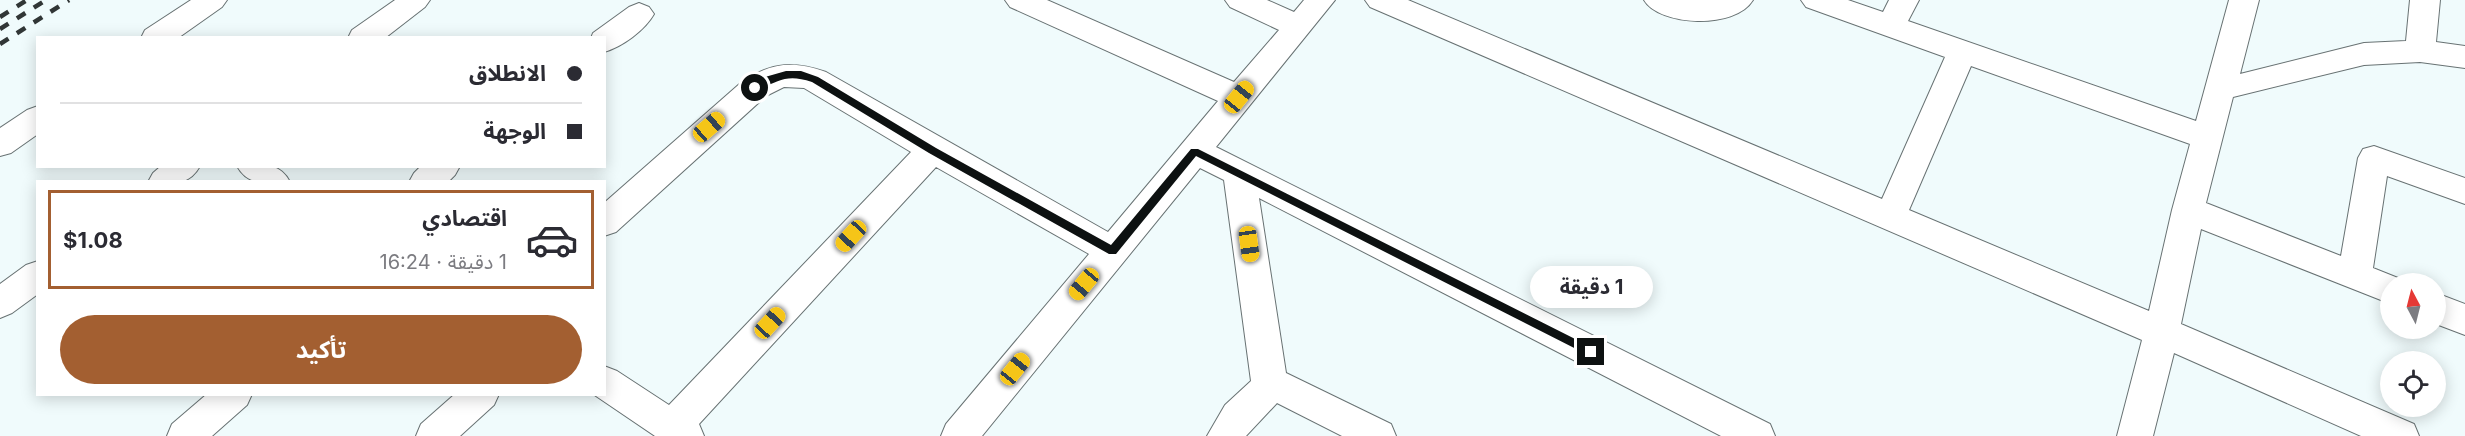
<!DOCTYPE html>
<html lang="ar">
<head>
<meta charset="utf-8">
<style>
  body { margin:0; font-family:Inter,"Noto Sans Arabic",sans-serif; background:#f7f7f7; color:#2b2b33; direction:rtl; height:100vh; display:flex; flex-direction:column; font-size:22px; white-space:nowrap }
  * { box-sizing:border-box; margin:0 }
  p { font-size:20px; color:#7c7c81 }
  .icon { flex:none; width:33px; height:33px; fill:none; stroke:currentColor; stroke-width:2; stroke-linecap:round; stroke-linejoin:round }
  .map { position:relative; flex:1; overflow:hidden; direction:ltr }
  .side { position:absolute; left:36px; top:180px; width:570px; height:216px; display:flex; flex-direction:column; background:#fff; border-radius:0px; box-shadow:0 3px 15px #0003; direction:rtl }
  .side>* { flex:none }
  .guide { position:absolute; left:36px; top:36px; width:570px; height:132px; border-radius:0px; box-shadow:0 3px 15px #0003; direction:rtl; display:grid; align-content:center; height:132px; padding:0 24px; background:#fff }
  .needle { width:39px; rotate:353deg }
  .buttons { position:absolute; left:2380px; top:273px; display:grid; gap:12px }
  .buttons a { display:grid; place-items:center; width:66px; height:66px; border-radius:50%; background:#fff; box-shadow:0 3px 15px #0003; font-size:30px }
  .end { position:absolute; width:27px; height:27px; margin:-14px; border:8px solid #0d1111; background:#fff; box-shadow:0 0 0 3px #fff }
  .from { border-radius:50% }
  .bubble { position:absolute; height:42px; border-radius:21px; background:#fff; box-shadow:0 3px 15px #0003; font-size:20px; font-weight:700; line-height:42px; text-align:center; direction:rtl }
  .car { position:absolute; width:18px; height:36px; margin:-18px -9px; border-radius:8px; box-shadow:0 0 4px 2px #0007; background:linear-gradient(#f5c518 24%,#345 0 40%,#f5c518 0 76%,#345 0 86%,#f5c518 0) }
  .guide b { display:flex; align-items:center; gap:21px; height:57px; font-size:22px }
  .guide b+b { border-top:2px solid #e1e1e2 }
  .guide i { width:15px; height:15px; background:#2b2b33 }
  ul { padding:10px 0 0; list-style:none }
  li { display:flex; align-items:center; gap:18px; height:99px; margin:0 12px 9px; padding:0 12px; border:3px solid transparent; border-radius:0px }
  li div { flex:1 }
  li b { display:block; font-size:22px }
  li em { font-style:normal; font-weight:700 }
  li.on { border-color:#a35f31 }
  li>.icon { width:54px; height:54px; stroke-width:1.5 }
  .button { display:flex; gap:12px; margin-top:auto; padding:12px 24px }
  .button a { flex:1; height:69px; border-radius:36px; background:#a35f31; color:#fff; font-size:24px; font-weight:700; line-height:69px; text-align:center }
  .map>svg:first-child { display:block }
</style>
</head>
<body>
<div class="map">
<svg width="2465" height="436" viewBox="0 0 2465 436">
  <rect width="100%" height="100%" fill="#f0fbfc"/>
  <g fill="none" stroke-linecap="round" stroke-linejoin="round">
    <defs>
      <path id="minor" d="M395 0H430L425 7 385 38H348L352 30Z
        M1005 0H1047L1234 82 1279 30 1230 7 1225 0H1267L1294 12 1304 0H1335L1216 147 1770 424 1775 436H1721L1259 198 1286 373 1391 424 1396 436H1342L1277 403 1246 436H1207L1225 405 1251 381 1224 180 1200 168 982 436H941L946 424 1089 254 936 167 699 424 704 436H655L593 394H604V366L617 371 669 405 911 152 804 88 784 87 766 96 616 232 604 236V203L744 80C774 62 794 61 826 72L1108 232 1218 101 1010 7Z
        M1365 0H1408L1882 199 1945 57 1806 7 1801 0H1848L1883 12 1889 0H1919L1908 21 2196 121 2229 0H2259L2240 74 2364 43 2406 41 2410 0H2440L2436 42 2465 46V68L2420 62 2364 65 2233 97 2206 203 2341 256 2358 158 2363 149 2374 146 2465 178V204L2387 176 2373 268 2403 280 2405 284H2391V304L2201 229 2181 324 2414 424 2419 436H2361L2174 353 2153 436H2117L2142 340 1370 7ZM1971 66 2190 144 2172 210 2149 311 1909 210Z
        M1644 0H1753C1735 30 1659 26 1644 0Z
        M639 3 649 7 654 14C645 30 622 47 604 52V38H591L593 33 629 7Z
        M161 166H200C188 188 170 182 148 182L153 173Z
        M237 166C259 166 279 160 290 182 269 182 249 188 237 166Z
        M421 166H460L455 175 448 182H409L414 173Z
        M38 261V294L12 313 0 318V284L26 265Z
        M2436 293 2465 304V335L2436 324Z
        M207 394H252L247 405 212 436H167L172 424Z
        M455 394H499L494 405 460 436H416L421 424Z"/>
      <path id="major" d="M191 0H227L222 7 178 38H141L145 30Z
        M38 106V134L11 153 0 156V128L27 110Z"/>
    </defs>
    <!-- minor casing -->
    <use href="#minor" stroke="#687273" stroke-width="2"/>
    <!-- major casing -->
    <use href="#major" stroke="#687273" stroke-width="2"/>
    <!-- minor -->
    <use href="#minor" fill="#fff" fill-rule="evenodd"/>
    <!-- major -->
    <use href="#major" fill="#fff" fill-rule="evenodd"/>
    <!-- rail -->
    <path stroke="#313636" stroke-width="4.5" stroke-dasharray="10 10" stroke-linecap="butt" d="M0 17 27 0
      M0 29 46 0
      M0 44 69 0"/>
  </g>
  <!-- route -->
  <path fill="#0d1111" d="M786 71H801L818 77 936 148 1111 245 1191 149H1198L1595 349 1596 352 1595 355H1588L1196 156 1116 254H1109L929 153 812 82C785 73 778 82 755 91L750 88 765 77Z"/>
</svg>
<div class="buttons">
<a><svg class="needle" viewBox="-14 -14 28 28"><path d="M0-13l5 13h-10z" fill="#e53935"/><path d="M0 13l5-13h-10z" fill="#7c7c81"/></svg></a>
<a><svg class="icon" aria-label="locate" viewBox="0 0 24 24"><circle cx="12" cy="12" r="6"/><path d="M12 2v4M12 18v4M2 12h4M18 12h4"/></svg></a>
</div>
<i class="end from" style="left:755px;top:88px"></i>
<i class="end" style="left:1591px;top:352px"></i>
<div class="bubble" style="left:1530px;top:266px;width:123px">1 دقيقة</div>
<i class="car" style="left:1239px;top:97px;rotate:39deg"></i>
<i class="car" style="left:709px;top:127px;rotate:49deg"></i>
<i class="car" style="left:851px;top:236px;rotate:223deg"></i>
<i class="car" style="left:1249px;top:244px;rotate:172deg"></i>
<i class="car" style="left:1084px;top:284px;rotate:220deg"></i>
<i class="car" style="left:770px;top:323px;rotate:43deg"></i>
<i class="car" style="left:1015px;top:369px;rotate:39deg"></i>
<div class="guide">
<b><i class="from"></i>الانطلاق</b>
<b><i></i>الوجهة</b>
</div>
<section class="side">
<ul>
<li class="on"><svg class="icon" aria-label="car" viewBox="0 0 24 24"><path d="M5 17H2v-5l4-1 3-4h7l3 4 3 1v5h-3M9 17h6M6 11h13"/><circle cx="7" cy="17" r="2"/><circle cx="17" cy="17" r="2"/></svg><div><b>اقتصادي</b><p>1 دقيقة · 16:24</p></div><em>$1.08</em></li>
</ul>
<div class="button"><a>تأكيد</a></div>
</section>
</div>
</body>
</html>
